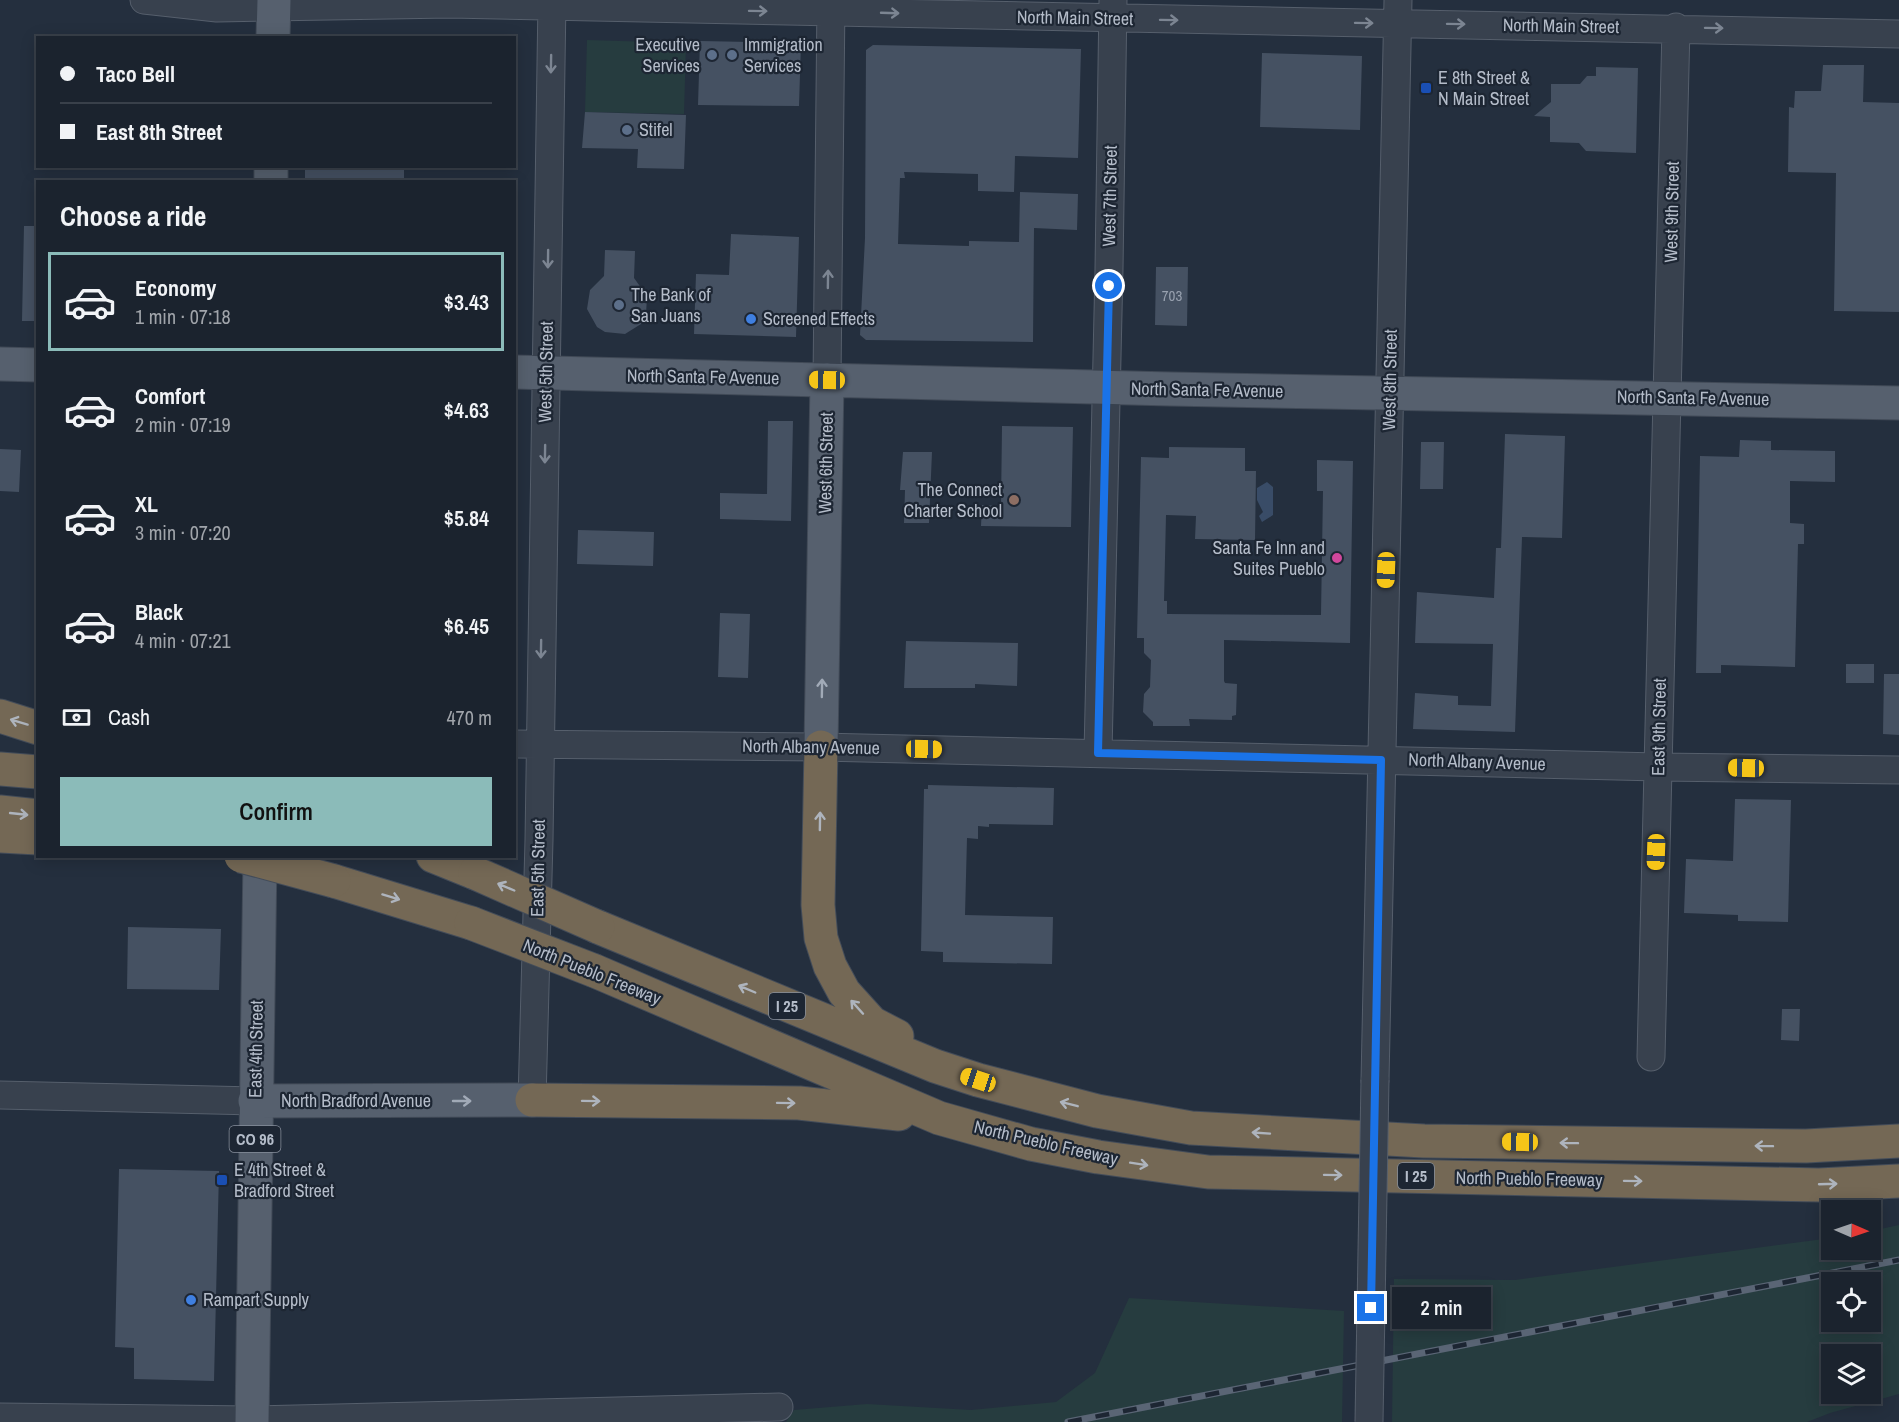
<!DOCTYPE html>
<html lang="en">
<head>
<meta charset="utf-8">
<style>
  body { margin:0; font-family:"Archivo Narrow",sans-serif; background:#242b36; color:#f1f3f6; height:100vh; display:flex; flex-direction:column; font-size:22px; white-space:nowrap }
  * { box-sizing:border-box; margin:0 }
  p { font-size:20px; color:#a0a4aa }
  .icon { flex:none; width:33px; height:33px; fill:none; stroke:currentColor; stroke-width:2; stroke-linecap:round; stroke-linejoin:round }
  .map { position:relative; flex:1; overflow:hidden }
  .sheet { position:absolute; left:36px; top:180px; width:480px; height:678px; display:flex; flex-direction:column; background:#1b232e; border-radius:0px; box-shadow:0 3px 15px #0003,0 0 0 2px #39404a }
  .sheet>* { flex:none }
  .banner { position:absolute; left:36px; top:36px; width:480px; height:132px; border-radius:0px; box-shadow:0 3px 15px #0003,0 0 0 2px #39404a; display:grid; align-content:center; height:132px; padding:0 24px; background:#1b232e }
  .needle { width:39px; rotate:92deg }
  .tools { position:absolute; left:1821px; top:1200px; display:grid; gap:12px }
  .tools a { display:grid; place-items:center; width:60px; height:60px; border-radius:0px; background:#1b232e; box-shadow:0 3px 15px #0003,0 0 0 2px #39404a; font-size:30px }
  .end { position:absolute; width:27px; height:27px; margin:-14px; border:8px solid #1a73e8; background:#fff; box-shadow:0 0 0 3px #fff }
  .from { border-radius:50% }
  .bubble { position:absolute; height:42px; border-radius:0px; background:#1b232e; box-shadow:0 3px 15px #0003,0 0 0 2px #39404a; font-size:20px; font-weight:600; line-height:42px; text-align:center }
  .car { position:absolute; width:18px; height:36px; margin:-18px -9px; border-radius:8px; box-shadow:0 0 4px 2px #0007; background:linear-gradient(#f5c518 24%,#345 0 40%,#f5c518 0 76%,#345 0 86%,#f5c518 0) }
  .banner b { display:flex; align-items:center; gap:21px; height:57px; font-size:22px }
  .banner b+b { border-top:2px solid #39404a }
  .banner i { width:15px; height:15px; background:#f1f3f6 }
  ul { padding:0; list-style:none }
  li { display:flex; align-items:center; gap:18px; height:99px; margin:0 12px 9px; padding:0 12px; border:3px solid transparent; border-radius:0px }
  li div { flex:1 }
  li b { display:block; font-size:22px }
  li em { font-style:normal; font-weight:600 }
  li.active { border-color:#8bbbb9 }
  li>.icon { width:54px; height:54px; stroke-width:1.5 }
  h2 { padding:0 24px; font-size:27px; line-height:72px }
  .pay { display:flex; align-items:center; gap:15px; height:66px; padding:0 24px; font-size:22px }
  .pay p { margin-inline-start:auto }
  .button { display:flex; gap:12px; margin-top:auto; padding:12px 24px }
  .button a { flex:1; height:69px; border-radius:0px; background:#8bbbb9; color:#111; font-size:24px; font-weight:600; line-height:69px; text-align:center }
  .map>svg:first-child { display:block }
</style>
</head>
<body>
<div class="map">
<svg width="1899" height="1422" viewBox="0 0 1899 1422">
  <rect width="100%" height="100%" fill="#242f3e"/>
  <!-- green -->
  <path fill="#263c3f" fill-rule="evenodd" d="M587 40 686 43 684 114 585 112Z
    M1899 1225V1394L1830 1413 1807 1422H1392L1394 1279 1515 1280 1831 1238 1832 1250H1870L1871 1231ZM1832 1282H1870V1322H1832ZM1832 1354H1870V1394H1832Z
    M1129 1298 1344 1311 1342 1422H786L794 1410 867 1404 971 1410 1056 1402 1095 1373Z"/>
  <!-- water -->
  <path fill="#394c67" d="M1267 482 1273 487V515L1262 522 1259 516 1263 512 1257 500V488Z"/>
  <!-- building -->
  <path fill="#455162" d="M700 41 801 43 799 106 698 105Z
    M873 45 1081 49 1078 158 1015 156 1014 192 978 191V174L904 172 905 178H900L898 244 969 246V241L1019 242 1020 192 1078 194 1077 230 1034 228 1033 342 866 340 860 335 865 238 866 50Z
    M1262 53 1362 56 1360 130 1260 127Z
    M1823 65H1864L1863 102 1899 103V312L1834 311 1836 173 1788 172 1789 107 1794 108 1795 91H1821Z
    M1596 67 1638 68 1636 153 1586 151 1579 143 1550 142V117L1534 116 1551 102V84H1580L1587 76H1596Z
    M585 112 686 115 684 169 637 168 638 149 582 148Z
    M305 166H404V182H305Z
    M24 226H38V321H22Z
    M731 234 799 237 796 337 694 334 696 274 729 275Z
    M605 250 635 251 634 278 647 296 646 315 641 324 625 334 605 332 597 327 587 309 590 290 604 276Z
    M1156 267H1188L1187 326 1155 325Z
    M768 421H793L791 521 720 519V493L767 494Z
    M1002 426 1073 427 1071 527 981 526 982 505 1001 506Z
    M1505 434 1565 436 1562 538 1522 537 1515 732 1413 729 1415 693 1458 696V705L1491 706 1493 644 1415 643 1417 592 1494 598 1496 548H1501Z
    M1740 440 1771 441V450L1835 451V482L1790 481V523L1804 524V544H1798L1795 667 1721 665V673H1696L1700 456 1739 457Z
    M1421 442H1444L1443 489H1420Z
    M1169 447 1245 448V471H1256L1255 540 1195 539 1196 516 1166 515 1164 601H1167V614L1321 615 1323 491H1317V460L1353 461 1350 643 1224 640V681L1225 683 1237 684 1236 715 1232 716V720L1189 719 1190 726H1153V722L1143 712 1144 694 1150 687 1151 660 1144 653V638H1137L1141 457 1169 458Z
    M0 449 21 450 19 492 0 491Z
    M903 452H932L929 523H904L905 490H900Z
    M578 530 654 532 653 566 577 564Z
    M720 613 750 614 748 678 718 677Z
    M906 641 1018 643 1017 686 975 684V688H904Z
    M1846 664H1874V683H1846Z
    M1884 674H1899V735L1883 734Z
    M928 785 1054 788 1053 825 989 824V827L978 826V839L967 838 965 915 1053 917 1052 964 943 962V952L921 951 924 789H928Z
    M1735 799 1791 800 1788 922 1738 921V915L1684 913 1686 859 1733 861Z
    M128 927 221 929 219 990 127 989Z
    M1782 1009H1800L1799 1041 1781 1040Z
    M119 1169 219 1171 214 1381 134 1379V1348L115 1347Z"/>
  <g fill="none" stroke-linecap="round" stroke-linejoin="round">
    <defs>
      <path id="minor" d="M144 0 217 8 450 4 1899 34
        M827 380 831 0
        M514 744 821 747 1658 767 1899 770
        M1098 753 1109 269 1113 0
        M1651 1057 1676 27
        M1375 1080 1398 0
        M0 1095 255 1101
        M532 1100 539 840 552 0
        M0 1417 252 1420 779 1407"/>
      <path id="major" d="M273 38 274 0
        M271 182V166
        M0 364 38 365
        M514 372 1170 389 1899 403
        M821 747 827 380
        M255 1101 532 1100
        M252 1422 260 856"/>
      <path id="highway" d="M0 716 38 728
        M821 747 818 905 821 938 830 966 844 992 872 1023 897 1036
        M0 769 38 772
        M0 812 38 816
        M0 836 38 838
        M433 856 475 873
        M334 881 471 923
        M598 927 935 1066 978 1080 1097 1111 1191 1128 1424 1141 1806 1146 1899 1141
        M595 971 939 1118 1031 1144 1098 1157 1208 1172 1819 1185 1899 1181
        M532 1100 799 1103 899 1114"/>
    </defs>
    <!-- minor casing -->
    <use href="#minor" stroke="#565f6c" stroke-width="29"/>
    <!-- major casing -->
    <use href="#major" stroke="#414a57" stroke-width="35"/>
    <!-- highway casing -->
    <use href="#highway" stroke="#434c59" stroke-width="35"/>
    <!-- minor -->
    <use href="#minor" stroke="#38414e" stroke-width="27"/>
    <!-- major -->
    <use href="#major" stroke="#56606e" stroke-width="33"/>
    <!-- highway -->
    <use href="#highway" stroke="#746855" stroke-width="33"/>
    <defs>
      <path id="rail" d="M1068 1422 1899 1260"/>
    </defs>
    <!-- rail casing -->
    <use href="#rail" stroke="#5a6575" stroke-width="7"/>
    <!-- rail -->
    <use href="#rail" stroke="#1d2633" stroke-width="4.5" stroke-dasharray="14" stroke-linecap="butt"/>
    <defs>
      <path id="minor-bridge" d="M1369 1422 1375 1080"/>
      <path id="highway-bridge" d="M241 856 334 881
        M475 873 598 927
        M471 923 595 971"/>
    </defs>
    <!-- minor-bridge casing -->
    <use href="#minor-bridge" stroke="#565f6c" stroke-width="29" stroke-linecap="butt"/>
    <!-- highway-bridge casing -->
    <use href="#highway-bridge" stroke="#434c59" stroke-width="35" stroke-linecap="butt"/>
    <!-- minor-bridge -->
    <use href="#minor-bridge" stroke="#38414e" stroke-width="27"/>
    <!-- highway-bridge -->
    <use href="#highway-bridge" stroke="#746855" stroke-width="33"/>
  </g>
  <!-- one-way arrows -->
  <defs><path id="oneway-shaft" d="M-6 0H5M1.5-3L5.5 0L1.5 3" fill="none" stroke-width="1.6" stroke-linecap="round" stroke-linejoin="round" transform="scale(1.5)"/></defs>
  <g stroke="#7c8592">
    <use href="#oneway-shaft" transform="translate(758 11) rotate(1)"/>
    <use href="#oneway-shaft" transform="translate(890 13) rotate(2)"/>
    <use href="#oneway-shaft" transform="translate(1169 20) rotate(1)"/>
    <use href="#oneway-shaft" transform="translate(1364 23) rotate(1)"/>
    <use href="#oneway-shaft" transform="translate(1456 24) rotate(1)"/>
    <use href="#oneway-shaft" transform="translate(1714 28) rotate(1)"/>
    <use href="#oneway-shaft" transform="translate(551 64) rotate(91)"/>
    <use href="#oneway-shaft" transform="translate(548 259) rotate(91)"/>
    <use href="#oneway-shaft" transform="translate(828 279) rotate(-89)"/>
    <use href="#oneway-shaft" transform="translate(545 454) rotate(91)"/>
    <use href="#oneway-shaft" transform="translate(541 649) rotate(91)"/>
  </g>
  <g stroke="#a1aab7">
    <use href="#oneway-shaft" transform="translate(822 688) rotate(-89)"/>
    <use href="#oneway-shaft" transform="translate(462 1101)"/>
  </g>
  <g stroke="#aeb4bd">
    <use href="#oneway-shaft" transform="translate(19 722) rotate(-163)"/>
    <use href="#oneway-shaft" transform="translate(19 814) rotate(6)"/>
    <use href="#oneway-shaft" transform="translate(820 821) rotate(-89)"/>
    <use href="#oneway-shaft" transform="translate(506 887) rotate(-157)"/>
    <use href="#oneway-shaft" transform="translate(391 897) rotate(17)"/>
    <use href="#oneway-shaft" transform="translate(747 989) rotate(-157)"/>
    <use href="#oneway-shaft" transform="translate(857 1007) rotate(-132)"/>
    <use href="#oneway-shaft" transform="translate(591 1101) rotate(1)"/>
    <use href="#oneway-shaft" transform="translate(786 1103) rotate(1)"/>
    <use href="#oneway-shaft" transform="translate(1069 1104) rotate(-166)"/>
    <use href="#oneway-shaft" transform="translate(1261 1133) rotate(-176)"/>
    <use href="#oneway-shaft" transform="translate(1569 1143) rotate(-179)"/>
    <use href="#oneway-shaft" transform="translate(1764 1146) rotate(-179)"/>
    <use href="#oneway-shaft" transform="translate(1139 1164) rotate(9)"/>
    <use href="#oneway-shaft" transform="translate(1333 1175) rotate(1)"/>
    <use href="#oneway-shaft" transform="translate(1633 1181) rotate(1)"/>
    <use href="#oneway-shaft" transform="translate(1828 1184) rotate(-2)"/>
  </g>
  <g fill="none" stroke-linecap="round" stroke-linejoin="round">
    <!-- route -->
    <path stroke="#1a73e8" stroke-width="8" d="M1109 286 1098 753 1381 760 1371 1308"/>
  </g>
  <!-- markers -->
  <g fill="#5c6f8a" stroke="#1d2633" stroke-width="2">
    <circle cx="712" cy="55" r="6"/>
    <circle cx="732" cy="55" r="6"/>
    <circle cx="627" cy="130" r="6"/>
    <circle cx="619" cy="305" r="6"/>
  </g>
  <g fill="#1a4fb4" stroke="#1d2633" stroke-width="2">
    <rect x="1420" y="82" width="12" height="12" rx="3"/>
    <rect x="216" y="1174" width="12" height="12" rx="3"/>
  </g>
  <g fill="#3f7fe0" stroke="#1d2633" stroke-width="2">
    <circle cx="751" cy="319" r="6"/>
    <circle cx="191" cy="1300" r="6"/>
  </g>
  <circle fill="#8d6e63" stroke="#1d2633" stroke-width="2" cx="1014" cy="500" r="6"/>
  <circle fill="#d1479c" stroke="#1d2633" stroke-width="2" cx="1337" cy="558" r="6"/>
  <g text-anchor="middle" stroke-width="4.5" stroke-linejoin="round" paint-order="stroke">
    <!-- number labels -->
    <g font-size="15" fill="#98a1af">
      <text x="1172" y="301">703</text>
    </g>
    <!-- shield labels -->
    <g fill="#1d2633" stroke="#878f9c" stroke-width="1.5">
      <rect x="769" y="993" width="36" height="26" rx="4.5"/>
      <rect x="229.5" y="1126" width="51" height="26" rx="4.5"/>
      <rect x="1398" y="1163" width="36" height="26" rx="4.5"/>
    </g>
    <g font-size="16" font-weight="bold" fill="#b4bcc9">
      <text x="787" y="1012">I 25</text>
      <text x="255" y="1145">CO 96</text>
      <text x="1416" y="1182">I 25</text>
    </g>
    <!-- street labels -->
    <g font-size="18" fill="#b4bcc9" stroke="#1d2633">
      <text transform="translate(1075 18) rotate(1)" y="6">North Main Street</text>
      <text transform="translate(1561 26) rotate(1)" y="6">North Main Street</text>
      <text transform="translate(1110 196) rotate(-89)" y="6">West 7th Street</text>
      <text transform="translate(1672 212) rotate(-89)" y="6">West 9th Street</text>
      <text transform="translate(546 372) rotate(-89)" y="6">West 5th Street</text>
      <text transform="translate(703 377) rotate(1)" y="6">North Santa Fe Avenue</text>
      <text transform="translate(1390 380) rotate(-89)" y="6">West 8th Street</text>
      <text transform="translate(1207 390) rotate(1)" y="6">North Santa Fe Avenue</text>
      <text transform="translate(1693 398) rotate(1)" y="6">North Santa Fe Avenue</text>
      <text transform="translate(826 463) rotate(-89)" y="6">West 6th Street</text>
      <text transform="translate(1659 727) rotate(-89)" y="6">East 9th Street</text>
      <text transform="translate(811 747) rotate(1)" y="6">North Albany Avenue</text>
      <text transform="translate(1477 762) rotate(2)" y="6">North Albany Avenue</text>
      <text transform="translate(538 868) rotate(-89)" y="6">East 5th Street</text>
      <text transform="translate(592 972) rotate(22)" y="6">North Pueblo Freeway</text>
      <text transform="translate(256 1049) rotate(-89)" y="6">East 4th Street</text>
      <text x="356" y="1107">North Bradford Avenue</text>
      <text transform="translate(1046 1143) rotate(13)" y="6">North Pueblo Freeway</text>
      <text transform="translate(1529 1179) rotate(1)" y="6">North Pueblo Freeway</text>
    </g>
    <!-- poi labels -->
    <g font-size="18" fill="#b4bcc9" stroke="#1d2633" text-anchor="start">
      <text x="700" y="51" text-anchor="end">Executive<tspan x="700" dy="21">Services</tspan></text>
      <text x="744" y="51">Immigration<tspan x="744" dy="21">Services</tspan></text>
      <text x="1438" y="84">E 8th Street &amp;<tspan x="1438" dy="21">N Main Street</tspan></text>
      <text x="639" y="136">Stifel</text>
      <text x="631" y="301">The Bank of<tspan x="631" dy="21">San Juans</tspan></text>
      <text x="763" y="325">Screened Effects</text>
      <text x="1002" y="496" text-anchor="end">The Connect<tspan x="1002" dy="21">Charter School</tspan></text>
      <text x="1325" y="554" text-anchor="end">Santa Fe Inn and<tspan x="1325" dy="21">Suites Pueblo</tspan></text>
      <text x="234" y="1176">E 4th Street &amp;<tspan x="234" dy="21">Bradford Street</tspan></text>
      <text x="203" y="1306">Rampart Supply</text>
    </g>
  </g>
</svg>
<div class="tools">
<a><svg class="needle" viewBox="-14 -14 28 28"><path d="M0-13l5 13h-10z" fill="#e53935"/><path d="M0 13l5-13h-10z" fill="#a0a4aa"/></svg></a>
<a><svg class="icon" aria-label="locate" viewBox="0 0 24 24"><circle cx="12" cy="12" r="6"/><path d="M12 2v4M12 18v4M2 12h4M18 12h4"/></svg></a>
<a><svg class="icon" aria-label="layers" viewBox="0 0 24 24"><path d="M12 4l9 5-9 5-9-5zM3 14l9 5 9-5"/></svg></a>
</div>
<i class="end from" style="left:1109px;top:286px"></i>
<i class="end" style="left:1371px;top:1308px"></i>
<div class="bubble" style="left:1392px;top:1287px;width:99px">2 min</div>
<i class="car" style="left:827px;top:380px;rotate:271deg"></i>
<i class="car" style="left:1386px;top:570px;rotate:182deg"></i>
<i class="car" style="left:924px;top:749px;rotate:91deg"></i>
<i class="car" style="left:1746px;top:768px;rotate:271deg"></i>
<i class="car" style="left:1656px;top:852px;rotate:182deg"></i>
<i class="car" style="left:978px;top:1080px;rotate:288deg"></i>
<i class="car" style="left:1520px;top:1142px;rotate:271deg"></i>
<div class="banner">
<b><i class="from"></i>Taco Bell</b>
<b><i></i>East 8th Street</b>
</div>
<section class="sheet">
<h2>Choose a ride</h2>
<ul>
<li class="active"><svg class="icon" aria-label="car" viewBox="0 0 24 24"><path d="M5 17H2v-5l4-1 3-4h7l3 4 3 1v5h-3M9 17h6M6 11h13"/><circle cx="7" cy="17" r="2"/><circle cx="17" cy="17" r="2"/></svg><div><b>Economy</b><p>1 min · 07:18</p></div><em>$3.43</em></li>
<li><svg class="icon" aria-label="car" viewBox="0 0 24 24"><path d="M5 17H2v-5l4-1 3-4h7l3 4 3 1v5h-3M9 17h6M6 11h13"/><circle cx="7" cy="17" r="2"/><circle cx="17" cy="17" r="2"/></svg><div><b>Comfort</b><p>2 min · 07:19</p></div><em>$4.63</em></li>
<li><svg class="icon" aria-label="car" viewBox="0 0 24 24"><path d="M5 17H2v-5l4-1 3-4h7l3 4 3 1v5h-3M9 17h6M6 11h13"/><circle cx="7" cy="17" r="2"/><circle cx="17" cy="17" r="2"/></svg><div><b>XL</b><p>3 min · 07:20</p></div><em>$5.84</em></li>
<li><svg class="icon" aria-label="car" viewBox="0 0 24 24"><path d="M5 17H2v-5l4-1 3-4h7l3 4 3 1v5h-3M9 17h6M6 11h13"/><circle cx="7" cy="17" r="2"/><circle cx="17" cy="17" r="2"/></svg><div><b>Black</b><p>4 min · 07:21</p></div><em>$6.45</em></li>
</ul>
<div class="pay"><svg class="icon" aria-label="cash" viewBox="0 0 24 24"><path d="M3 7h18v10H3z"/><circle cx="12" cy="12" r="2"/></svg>Cash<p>470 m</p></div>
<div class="button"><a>Confirm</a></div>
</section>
</div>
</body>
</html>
